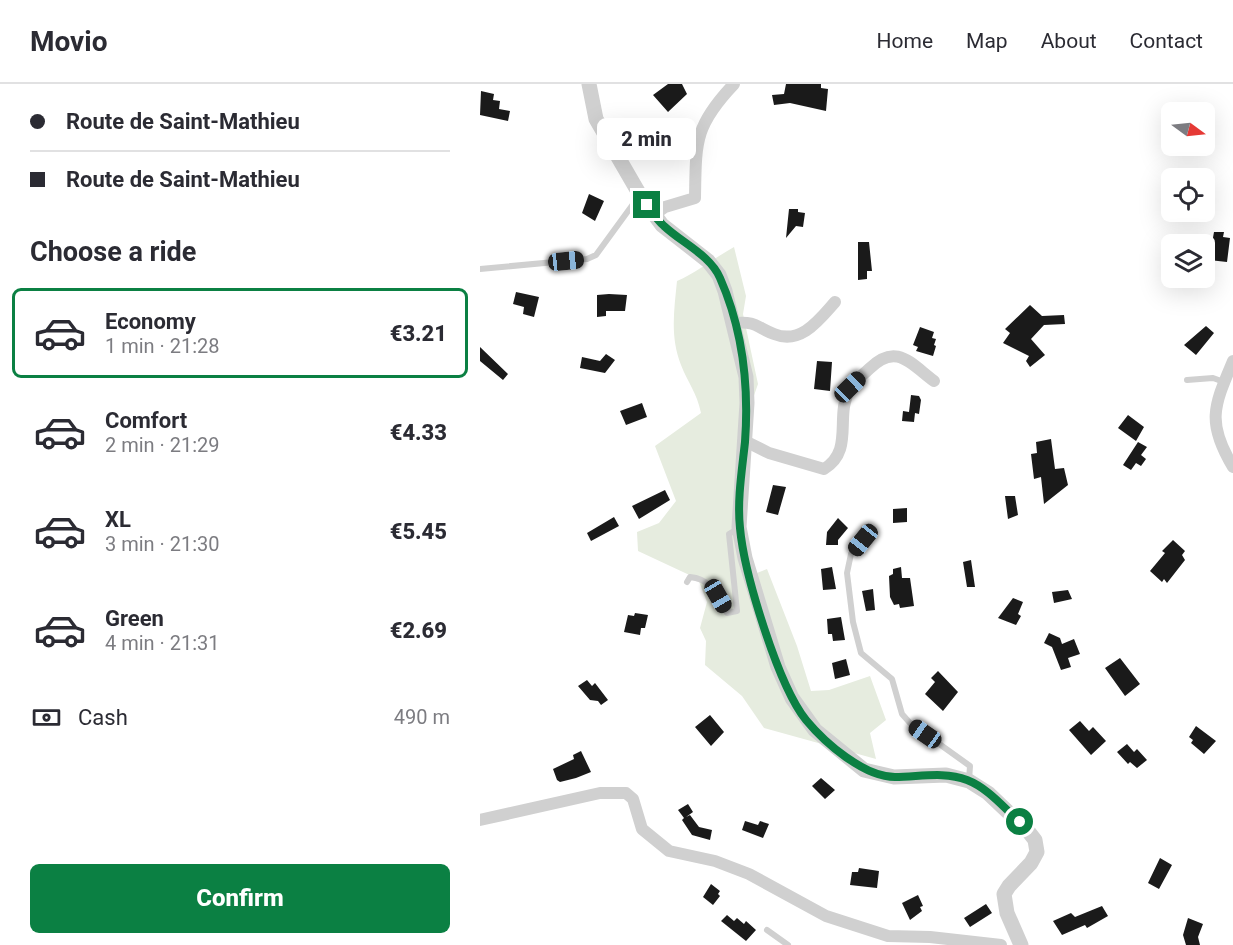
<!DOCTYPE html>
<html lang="en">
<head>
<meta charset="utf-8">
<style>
  body { margin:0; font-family:Roboto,sans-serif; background:#f7f7f7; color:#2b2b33; height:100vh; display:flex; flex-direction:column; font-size:22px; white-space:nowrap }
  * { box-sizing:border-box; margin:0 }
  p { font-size:20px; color:#7c7c81 }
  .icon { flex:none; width:33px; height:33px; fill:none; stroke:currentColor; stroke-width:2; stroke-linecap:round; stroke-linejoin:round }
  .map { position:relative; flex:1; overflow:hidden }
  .side { display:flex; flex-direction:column; background:#fff; width:480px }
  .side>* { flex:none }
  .hud { display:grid; align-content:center; height:132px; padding:0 30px; background:#fff }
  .needle { width:39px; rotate:105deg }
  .fabs { position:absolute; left:681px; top:18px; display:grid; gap:12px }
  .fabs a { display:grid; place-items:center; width:54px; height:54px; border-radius:9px; background:#fff; box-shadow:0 6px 24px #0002; font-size:30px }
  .end { position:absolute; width:27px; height:27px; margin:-14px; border:8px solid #0b8043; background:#fff; box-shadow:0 0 0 3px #fff }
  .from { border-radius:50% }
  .bubble { position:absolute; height:42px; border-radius:9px; background:#fff; box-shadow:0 6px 24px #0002; font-size:20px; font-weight:800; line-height:42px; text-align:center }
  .car { position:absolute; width:18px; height:36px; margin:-18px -9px; border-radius:8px; box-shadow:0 0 4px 2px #0007; background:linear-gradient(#222 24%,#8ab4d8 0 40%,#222 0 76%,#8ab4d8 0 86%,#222 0) }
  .hud b { display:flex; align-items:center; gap:21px; height:57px; font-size:22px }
  .hud b+b { border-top:2px solid #e1e1e2 }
  .hud i { width:15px; height:15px; background:#2b2b33 }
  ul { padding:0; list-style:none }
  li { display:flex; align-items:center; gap:18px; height:90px; margin:0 12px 9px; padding:0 18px; border:3px solid transparent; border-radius:9px }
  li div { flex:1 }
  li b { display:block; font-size:22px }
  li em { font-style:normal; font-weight:800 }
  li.current { border-color:#0b8043 }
  li>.icon { width:54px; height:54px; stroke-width:1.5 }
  h2 { padding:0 30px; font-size:27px; line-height:72px }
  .pay { display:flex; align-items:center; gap:15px; height:66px; padding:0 30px; font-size:22px }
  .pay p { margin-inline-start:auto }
  .cta { display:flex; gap:12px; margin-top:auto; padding:12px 30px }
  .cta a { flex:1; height:69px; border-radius:9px; background:#0b8043; color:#fff; font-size:24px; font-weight:800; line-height:69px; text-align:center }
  header { display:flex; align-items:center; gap:36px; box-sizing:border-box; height:84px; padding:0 30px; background:#fff; border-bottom:2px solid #e1e1e2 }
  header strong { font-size:28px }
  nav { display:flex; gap:33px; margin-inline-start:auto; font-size:21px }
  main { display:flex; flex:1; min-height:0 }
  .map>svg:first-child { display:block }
</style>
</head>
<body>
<header>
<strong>Movio</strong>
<nav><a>Home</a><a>Map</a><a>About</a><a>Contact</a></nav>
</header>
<main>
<section class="side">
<div class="hud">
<b><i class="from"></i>Route de Saint-Mathieu</b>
<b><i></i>Route de Saint-Mathieu</b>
</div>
<h2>Choose a ride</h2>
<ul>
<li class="current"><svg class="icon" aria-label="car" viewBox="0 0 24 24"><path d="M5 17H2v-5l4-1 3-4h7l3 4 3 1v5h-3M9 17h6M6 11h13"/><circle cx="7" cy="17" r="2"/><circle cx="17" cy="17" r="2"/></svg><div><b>Economy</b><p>1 min · 21:28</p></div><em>€3.21</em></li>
<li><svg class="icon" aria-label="car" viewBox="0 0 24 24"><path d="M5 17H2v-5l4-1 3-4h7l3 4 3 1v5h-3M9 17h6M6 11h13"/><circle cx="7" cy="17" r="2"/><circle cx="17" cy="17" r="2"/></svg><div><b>Comfort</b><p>2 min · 21:29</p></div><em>€4.33</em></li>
<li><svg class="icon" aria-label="car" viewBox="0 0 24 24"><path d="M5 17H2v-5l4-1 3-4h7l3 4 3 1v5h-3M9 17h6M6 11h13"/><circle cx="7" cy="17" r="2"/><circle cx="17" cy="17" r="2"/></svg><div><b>XL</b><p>3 min · 21:30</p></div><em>€5.45</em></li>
<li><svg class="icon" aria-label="car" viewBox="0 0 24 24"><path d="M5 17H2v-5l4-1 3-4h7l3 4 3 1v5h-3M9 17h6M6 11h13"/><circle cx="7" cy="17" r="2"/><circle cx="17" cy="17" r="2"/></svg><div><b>Green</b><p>4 min · 21:31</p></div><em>€2.69</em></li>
</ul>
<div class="pay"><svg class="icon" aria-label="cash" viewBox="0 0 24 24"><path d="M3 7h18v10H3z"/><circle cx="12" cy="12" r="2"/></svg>Cash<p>490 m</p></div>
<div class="cta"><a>Confirm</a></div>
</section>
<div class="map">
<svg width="753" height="861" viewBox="0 0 753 861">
  <rect width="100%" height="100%" fill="#fff"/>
  <!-- green -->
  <path fill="#e6ecdf" d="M254 163 266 212 263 230 278 300 260 352 264 494 287 485 317 562 331 607 349 606 390 592 406 636 390 649 396 675 284 644 262 612 225 581 226 557 220 544 227 518 218 495 158 467 157 448 179 439 196 417 175 362 221 329C217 309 208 299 201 281 190 253 194 227 197 197 218 188 234 174 254 163Z"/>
  <!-- building -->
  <path fill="#1a1a1a" d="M188 0H202L207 10 188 28 173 11Z
    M306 0H341V4L348 5 346 27 310 19 294 21 292 11 304 10Z
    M1 7 14 10 13 16 20 17 19 25 30 27 28 37 0 31Z
    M109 110 124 117 115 137 102 129Z
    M309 125H318V128L325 129 323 143 316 142 306 154Z
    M734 148H744L743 153 750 154 747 178 729 176Z
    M378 158H389L392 187H387V195L378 196Z
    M36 208 59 213 54 233 43 230 44 223 33 220Z
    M129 210 147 211 145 227H126V232L117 233V211Z
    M550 221 562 232 584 231 585 240 564 241 551 255 565 271 550 283 546 277 549 272 523 259 530 249 525 245Z
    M726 242 734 249 716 271 704 261Z
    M440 243 454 248 452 254 456 255 454 261 456 262 453 272 436 267 438 263 433 261Z
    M0 263 28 290 23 296 0 277Z
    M126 270 135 276 125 289 100 284 102 273 120 277Z
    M337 277 352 278 350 307 334 305Z
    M431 311 439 312 441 316 439 330 435 329 434 338 422 337 423 327 429 328Z
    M162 319 167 333 146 341 140 327Z
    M648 331 664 343 656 357 638 344Z
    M571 355 575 385 584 384 588 401 564 420 561 393 554 395 551 370 557 369 556 358Z
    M658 358 667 363 661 371 666 375 661 382 656 379 651 386 643 381Z
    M293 401 306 403 298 431 286 428Z
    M185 406 190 416 159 435 152 422Z
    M525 412H535L538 431 528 435Z
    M427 424V438L413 439V425Z
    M134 433 139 442 111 457 107 449Z
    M358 434 368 444 358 456V461H346L347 448Z
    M693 456 705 467 702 471 705 476 687 499 684 495 682 498 670 487 685 469 682 467Z
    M491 476 495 503H487L483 478Z
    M352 483 356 505 343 506 341 485Z
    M421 483 422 494H430L434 522 420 524 419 520 414 521 410 513 409 492 413 490V485Z
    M393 505 395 526 386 527 382 507Z
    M588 506 592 515 574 519 572 508Z
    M533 514 543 518 538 530 541 532 536 541 518 534Z
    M155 529 168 531 165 544H161L160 551 144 548 148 531 154 532Z
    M361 533 365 556 353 557 352 550H348L347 535Z
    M569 549 580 554 582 560 594 555 600 570 588 574 591 583 581 586 572 563 564 559Z
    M640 574 660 600 645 612 625 584Z
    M366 575 370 591 355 595 352 579Z
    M458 587 478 608 463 627 445 610 455 598 451 594Z
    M107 596 112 602 115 599 128 616 121 621 118 617 110 616 98 602Z
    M230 631 244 648 231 662 215 643Z
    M600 637 609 647 613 643 626 657 611 671 589 646Z
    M716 642 736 657 724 670 711 659 713 656 709 653Z
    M647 660 654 668 657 665 667 676 657 684 650 678 648 680 637 668Z
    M101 667 111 688 96 694 80 698 77 696 73 685 94 675 93 671Z
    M341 694 355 706 345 715 332 702Z
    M208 720 213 728 206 733 210 731 219 743 232 746 230 756 212 751 202 736 204 734 198 726Z
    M265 737 278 741 280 737 289 740 283 754 262 746Z
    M680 774 692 781 679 805 668 799Z
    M379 784 399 787 397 804 370 801 372 788H378Z
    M231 800 240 807 238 810 240 812 233 821 223 813Z
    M438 811 443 822 440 823 442 827 430 836 422 819Z
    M506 820 512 829 490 843 484 834Z
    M622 822 628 832 607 844 605 841 582 851 573 837 591 829 595 833Z
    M247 831 254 837 257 834 264 840 266 837 276 846 266 857 241 837Z
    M708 834 723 840 718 853 720 861H706L703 851Z"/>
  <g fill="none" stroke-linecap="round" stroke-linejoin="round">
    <!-- service -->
    <path stroke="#d0d0d0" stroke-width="6" d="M0 185 107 175 116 171 159 112
      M707 296 733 294 744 298
      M383 456 371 470 367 489 373 538 381 569 412 595 422 630 430 639 490 682 489 696
      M207 498 210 493C232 495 237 512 247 529L257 527 249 450 259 444
      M287 846 308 861"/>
    <!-- minor -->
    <path stroke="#d0d0d0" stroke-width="12" d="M174 131 185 123 215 114C216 58 214 42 254 0
      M255 239C276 237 276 243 294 250 321 261 339 236 355 218
      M753 277C734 322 726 338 753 383
      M265 357 289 369 344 385C375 366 354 332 370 305 374 297 383 291 389 285 416 258 430 279 454 297
      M0 736 120 709H146L153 715 162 745 189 767 235 777 269 790 346 832 408 852 450 853 521 861"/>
    <!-- tertiary -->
    <path stroke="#d0d0d0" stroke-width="15" d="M109 0 116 35 160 111 182 141 228 177 239 191 245 207 266 293 267 319 259 443 265 474 298 583 312 614 335 646 384 686 414 693 466 691 489 697 508 709 548 747 555 756 557 768 551 779 529 802 524 810 527 829 541 861"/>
  </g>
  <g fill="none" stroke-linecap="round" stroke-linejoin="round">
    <!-- route -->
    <path stroke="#0b8043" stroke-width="8" d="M167 121C172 128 177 136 184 142 202 159 230 171 240 194 263 246 269 303 265 358 262 386 257 416 260 444 264 489 298 601 326 636 345 659 384 693 415 693 439 693 464 687 487 696 508 704 524 724 540 738"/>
  </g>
</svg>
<div class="fabs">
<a><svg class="needle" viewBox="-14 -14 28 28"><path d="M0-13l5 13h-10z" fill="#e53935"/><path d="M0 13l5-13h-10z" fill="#7c7c81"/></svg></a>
<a><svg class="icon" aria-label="locate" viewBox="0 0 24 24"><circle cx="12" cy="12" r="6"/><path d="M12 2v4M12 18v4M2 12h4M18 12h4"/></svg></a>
<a><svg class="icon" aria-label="layers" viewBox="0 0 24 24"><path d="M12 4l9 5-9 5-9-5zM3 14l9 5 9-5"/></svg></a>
</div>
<i class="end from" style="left:540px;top:738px"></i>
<i class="end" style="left:167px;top:121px"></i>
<div class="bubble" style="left:117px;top:34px;width:99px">2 min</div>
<i class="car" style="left:86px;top:177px;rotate:84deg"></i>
<i class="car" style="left:370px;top:303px;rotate:46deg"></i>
<i class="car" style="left:383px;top:456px;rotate:219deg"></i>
<i class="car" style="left:238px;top:512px;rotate:150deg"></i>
<i class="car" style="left:445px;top:650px;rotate:305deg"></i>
</div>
</main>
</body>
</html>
